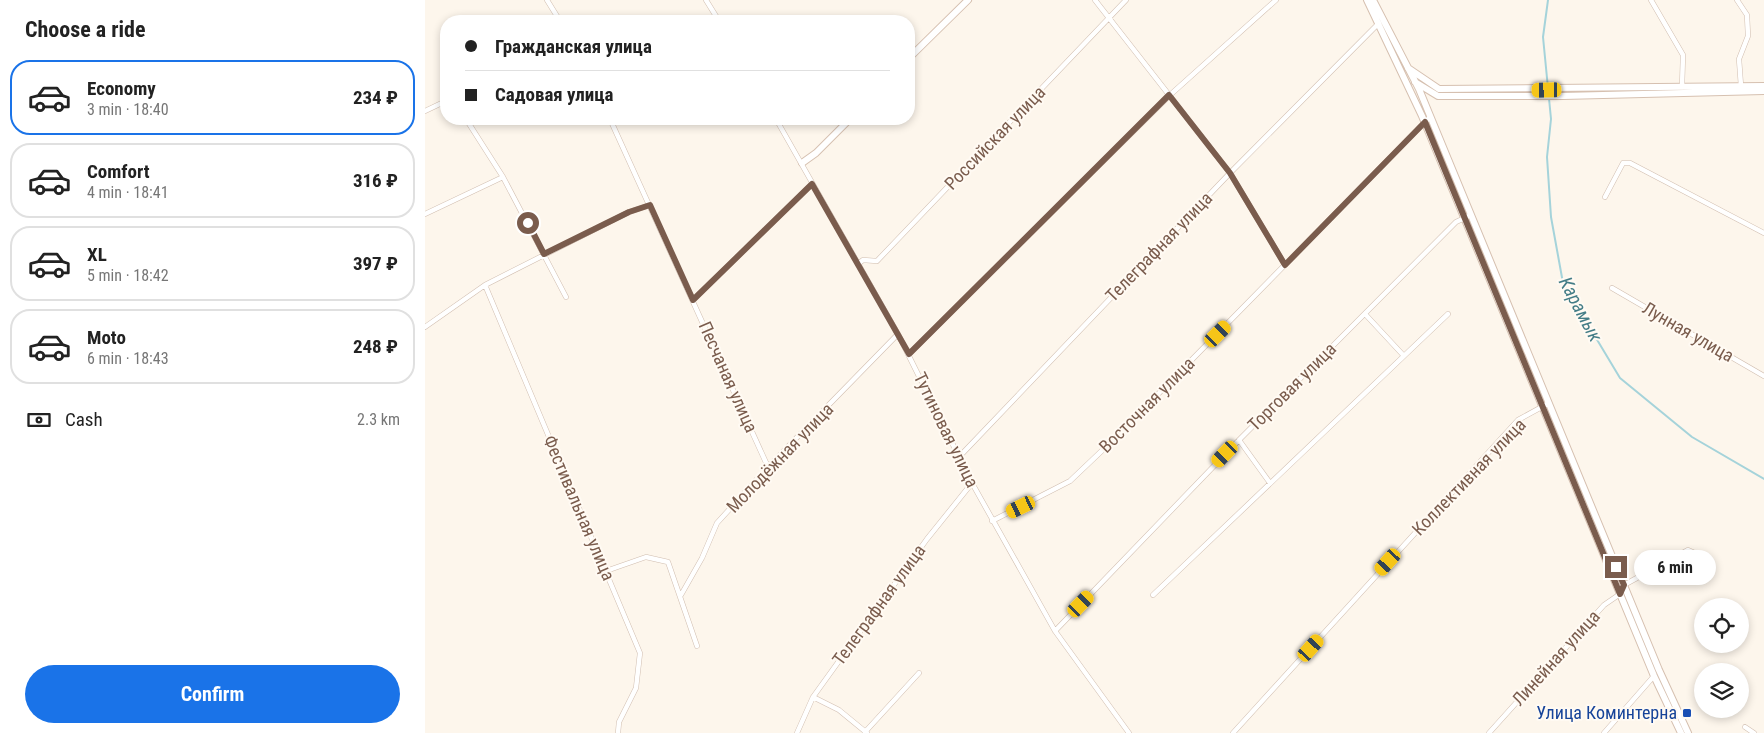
<!DOCTYPE html>
<html lang="en">
<head>
<meta charset="utf-8">
<style>
  body { margin:0; font-family:"Roboto Condensed",sans-serif; background:#f6f6f6; color:#222; height:100vh; display:flex; flex-direction:column; font-size:19px; white-space:nowrap }
  * { box-sizing:border-box; margin:0 }
  p { font-size:16px; color:#767676 }
  .icon { flex:none; width:28px; height:28px; fill:none; stroke:currentColor; stroke-width:2; stroke-linecap:round; stroke-linejoin:round }
  .map { position:relative; flex:1; overflow:hidden }
  .sheet { display:flex; flex-direction:column; background:#fff; width:425px }
  .sheet>* { flex:none }
  .hud { position:absolute; left:15px; top:15px; width:475px; height:110px; border-radius:20px; box-shadow:0 2px 8px #0003; display:grid; align-content:center; height:110px; padding:0 25px; background:#fff }
  .buttons { position:absolute; left:1269px; top:598px; display:grid; gap:10px }
  .buttons a { display:grid; place-items:center; width:55px; height:55px; border-radius:50%; background:#fff; box-shadow:0 2px 8px #0003; font-size:25px }
  .end { position:absolute; width:22px; height:22px; margin:-11px; border:6px solid #7a5c4d; background:#fff; box-shadow:0 0 0 2px #fff }
  .from { border-radius:50% }
  .bubble { position:absolute; height:35px; border-radius:18px; background:#fff; box-shadow:0 2px 8px #0003; font-size:16px; font-weight:700; line-height:35px; text-align:center }
  .car { position:absolute; width:15px; height:30px; margin:-15px -8px; border-radius:6px; box-shadow:0 0 4px 1px #0007; background:linear-gradient(#f5c518 24%,#345 0 40%,#f5c518 0 76%,#345 0 86%,#f5c518 0) }
  .hud b { display:flex; align-items:center; gap:18px; height:48px; font-size:19px }
  .hud b+b { border-top:1px solid #e0e0e0 }
  .hud i { width:12px; height:12px; background:#222 }
  ul { padding:0; list-style:none }
  li { display:flex; align-items:center; gap:15px; height:75px; margin:0 10px 8px; padding:0 15px; border:2px solid #e0e0e0; border-radius:20px }
  li div { flex:1 }
  li b { display:block; font-size:19px }
  li em { font-style:normal; font-weight:700 }
  li.active { border-color:#1a73e8 }
  li>.icon { width:45px; height:45px; stroke-width:1.5 }
  h2 { padding:0 25px; font-size:22px; line-height:60px }
  .pay { display:flex; align-items:center; gap:12px; height:55px; padding:0 25px; font-size:19px }
  .pay p { margin-inline-start:auto }
  .action { display:flex; gap:10px; margin-top:auto; padding:10px 25px }
  .action a { flex:1; height:58px; border-radius:30px; background:#1a73e8; color:#fff; font-size:20px; font-weight:700; line-height:58px; text-align:center }
  main { display:flex; flex:1; min-height:0 }
  .map>svg:first-child { display:block }
</style>
</head>
<body>
<main>
<section class="sheet">
<h2>Choose a ride</h2>
<ul>
<li class="active"><svg class="icon" aria-label="car" viewBox="0 0 24 24"><path d="M5 17H2v-5l4-1 3-4h7l3 4 3 1v5h-3M9 17h6M6 11h13"/><circle cx="7" cy="17" r="2"/><circle cx="17" cy="17" r="2"/></svg><div><b>Economy</b><p>3 min · 18:40</p></div><em>234 ₽</em></li>
<li><svg class="icon" aria-label="car" viewBox="0 0 24 24"><path d="M5 17H2v-5l4-1 3-4h7l3 4 3 1v5h-3M9 17h6M6 11h13"/><circle cx="7" cy="17" r="2"/><circle cx="17" cy="17" r="2"/></svg><div><b>Comfort</b><p>4 min · 18:41</p></div><em>316 ₽</em></li>
<li><svg class="icon" aria-label="car" viewBox="0 0 24 24"><path d="M5 17H2v-5l4-1 3-4h7l3 4 3 1v5h-3M9 17h6M6 11h13"/><circle cx="7" cy="17" r="2"/><circle cx="17" cy="17" r="2"/></svg><div><b>XL</b><p>5 min · 18:42</p></div><em>397 ₽</em></li>
<li><svg class="icon" aria-label="car" viewBox="0 0 24 24"><path d="M5 17H2v-5l4-1 3-4h7l3 4 3 1v5h-3M9 17h6M6 11h13"/><circle cx="7" cy="17" r="2"/><circle cx="17" cy="17" r="2"/></svg><div><b>Moto</b><p>6 min · 18:43</p></div><em>248 ₽</em></li>
</ul>
<div class="pay"><svg class="icon" aria-label="cash" viewBox="0 0 24 24"><path d="M3 7h18v10H3z"/><circle cx="12" cy="12" r="2"/></svg>Cash<p>2.3 km</p></div>
<div class="action"><a>Confirm</a></div>
</section>
<div class="map">
<svg width="1339" height="733" viewBox="0 0 1339 733">
  <rect width="100%" height="100%" fill="#fdf6ec"/>
  <g fill="none" stroke-linecap="round" stroke-linejoin="round">
    <!-- stream -->
    <path stroke="#a5d3da" stroke-width="2" d="M1123 0 1118 37 1126 119 1122 157 1126 217 1138 283 1195 378 1267 437 1339 479"/>
    <defs>
      <path id="street" d="M122 0 135 21
        M281 0 294 21
        M670 0 805 173 860 265
        M1226 0 1258 55 1257 87
        M1312 0 1322 15 1323 36 1314 59 1316 86
        M0 111 21 101
        M41 119 78 177 141 297
        M185 119 343 467
        M351 119 473 334 547 483 630 631 704 733
        M1180 197 1198 163H1205L1339 233
        M0 214 78 177
        M433 264 438 260 452 261 701 0
        M60 285 215 653 211 688 194 722 193 733
        M1187 288 1339 376
        M268 300 387 184
        M940 314 979 356
        M0 327 60 285 204 212 225 205
        M484 354 745 95 851 0
        M814 440 845 483
        M534 457 805 173 954 23
        M567 521 645 481 685 443 1005 117
        M181 571 221 557 243 562 272 646
        M256 595 277 558 292 523 343 467 473 334
        M728 595 1023 314
        M630 631 814 440 1031 222 1046 215
        M388 697 414 710 442 733
        M1320 727 1329 733
        M440 732 494 673
        M372 733 388 697 502 539 547 483
        M808 733 1093 420 1124 403
        M1064 733 1179 605 1195 594 1199 585 1263 550 1272 554 1279 570
        M1179 733 1229 676"/>
      <path id="secondary" d="M942 0 997 116 1229 676 1256 733
        M948 0 994 89 1234 670 1263 733
        M484 58 543 0
        M983 68 1014 89 1339 86
        M990 82 1013 96H1138L1339 91
        M377 163 391 153 425 119"/>
    </defs>
    <!-- street casing -->
    <use href="#street" stroke="#d1beb0" stroke-width="5.5"/>
    <!-- secondary casing -->
    <use href="#secondary" stroke="#d6c0b0" stroke-width="8"/>
    <!-- street -->
    <use href="#street" stroke="#fff" stroke-width="4.5"/>
    <!-- secondary -->
    <use href="#secondary" stroke="#fff" stroke-width="6"/>
  </g>
  <g fill="none" stroke-linecap="round" stroke-linejoin="round">
    <!-- route -->
    <path stroke="#7a5c4d" stroke-width="6" d="M103 223 119 254 204 212 225 205 268 300 387 184 484 354 744 95 805 173 860 265 1000 122 1195 594 1199 585 1191 567"/>
  </g>
  <!-- markers -->
  <rect fill="#1a4fb4" stroke="#fffaf3" stroke-width="2" x="1257" y="708" width="10" height="10" rx="2.5"/>
  <g text-anchor="middle" stroke-width="4" stroke-linejoin="round" paint-order="stroke">
    <!-- street labels -->
    <g font-size="18" fill="#7a5c4d" stroke="#fffaf3">
      <text transform="translate(570 138) rotate(-46)" y="6">Российская улица</text>
      <text transform="translate(734 247) rotate(-46)" y="6">Телеграфная улица</text>
      <text transform="translate(1263 332) rotate(30)" y="6">Лунная улица</text>
      <text transform="translate(303 377) rotate(66)" y="6">Песчаная улица</text>
      <text transform="translate(867 387) rotate(-45)" y="6">Торговая улица</text>
      <text transform="translate(722 405) rotate(-45)" y="6">Восточная улица</text>
      <text transform="translate(521 430) rotate(64)" y="6">Тутиновая улица</text>
      <text transform="translate(355 458) rotate(-46)" y="6">Молодёжная улица</text>
      <text transform="translate(1044 477) rotate(-46)" y="6">Коллективная улица</text>
      <text transform="translate(154 508) rotate(67)" y="6">Фестивальная улица</text>
      <text transform="translate(454 605) rotate(-54)" y="6">Телеграфная улица</text>
      <text transform="translate(1131 658) rotate(-48)" y="6">Линейная улица</text>
    </g>
    <!-- transit labels -->
    <g font-size="18" fill="#164399" stroke="#fffaf3" text-anchor="end">
      <text x="1252" y="719">Улица Коминтерна</text>
    </g>
    <!-- water labels -->
    <g font-size="19" font-style="italic" fill="#437c86" stroke="#fffaf3">
      <text transform="translate(1156 309) rotate(62)" y="7">Карамык</text>
    </g>
  </g>
</svg>
<div class="buttons">
<a><svg class="icon" aria-label="locate" viewBox="0 0 24 24"><circle cx="12" cy="12" r="6"/><path d="M12 2v4M12 18v4M2 12h4M18 12h4"/></svg></a>
<a><svg class="icon" aria-label="layers" viewBox="0 0 24 24"><path d="M12 4l9 5-9 5-9-5zM3 14l9 5 9-5"/></svg></a>
</div>
<i class="end from" style="left:103px;top:223px"></i>
<i class="end" style="left:1191px;top:567px"></i>
<div class="bubble" style="left:1209px;top:550px;width:82px">6 min</div>
<i class="car" style="left:1122px;top:90px;rotate:269deg"></i>
<i class="car" style="left:793px;top:334px;rotate:45deg"></i>
<i class="car" style="left:800px;top:454px;rotate:224deg"></i>
<i class="car" style="left:596px;top:507px;rotate:244deg"></i>
<i class="car" style="left:963px;top:562px;rotate:222deg"></i>
<i class="car" style="left:656px;top:604px;rotate:44deg"></i>
<i class="car" style="left:886px;top:648px;rotate:42deg"></i>
<div class="hud">
<b><i class="from"></i>Гражданская улица</b>
<b><i></i>Садовая улица</b>
</div>
</div>
</main>
</body>
</html>
